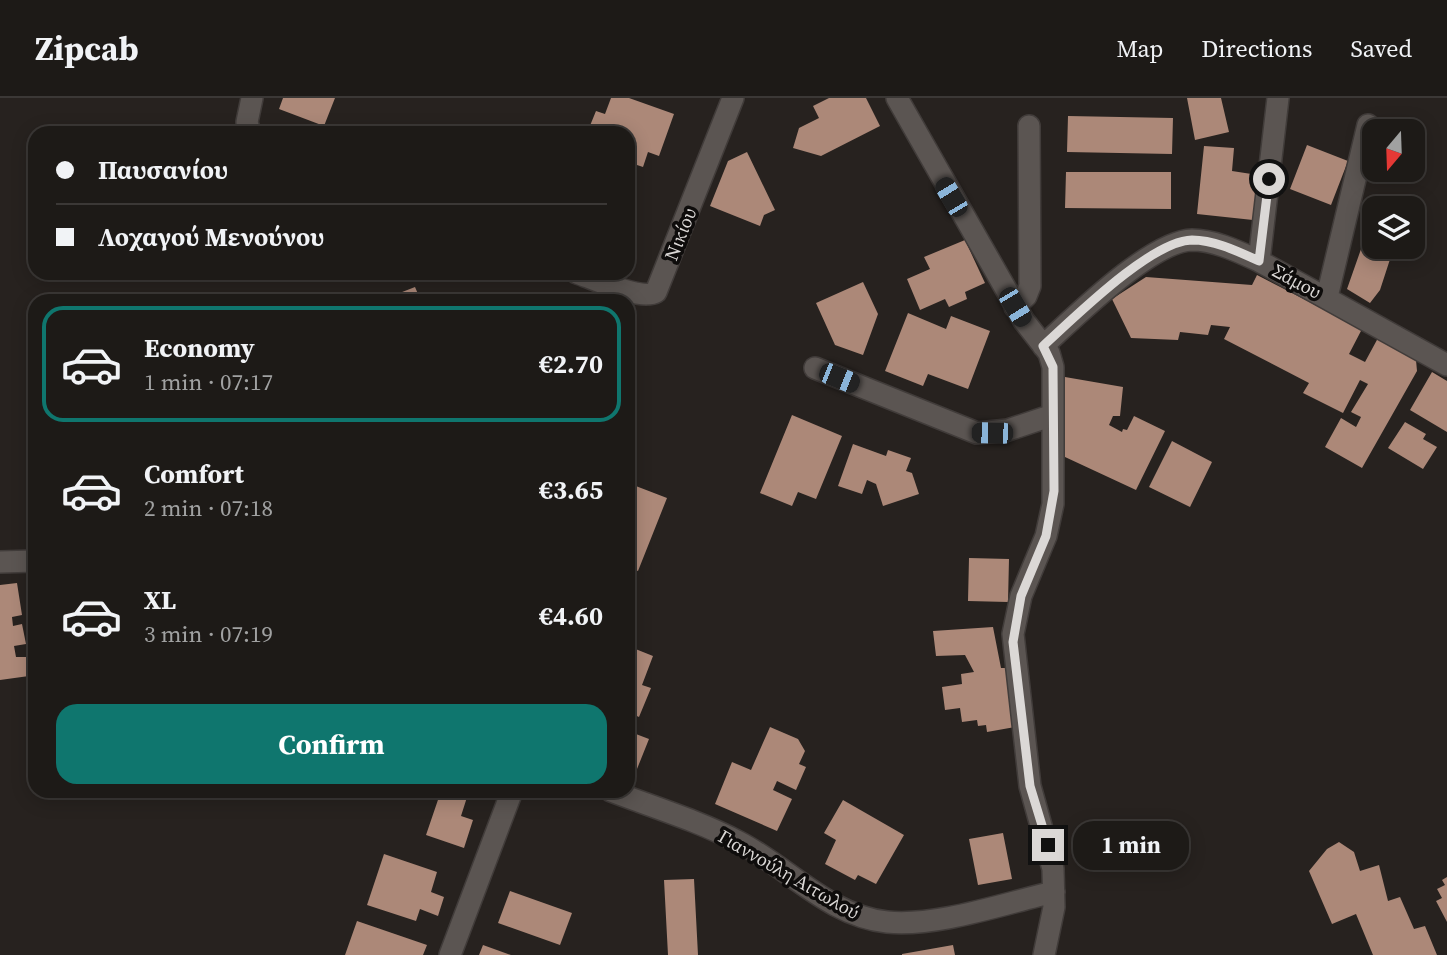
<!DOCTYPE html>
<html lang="en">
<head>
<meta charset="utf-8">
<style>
  body { margin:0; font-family:"Source Serif 4",serif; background:#252320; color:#f1f3f6; height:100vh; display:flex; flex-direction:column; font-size:26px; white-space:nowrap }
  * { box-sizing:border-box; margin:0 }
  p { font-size:23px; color:#a0a1a1 }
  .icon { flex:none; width:38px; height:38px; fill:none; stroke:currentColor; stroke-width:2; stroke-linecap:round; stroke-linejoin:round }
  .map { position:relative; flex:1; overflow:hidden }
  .panel { position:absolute; left:28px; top:196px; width:607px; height:504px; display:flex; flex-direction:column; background:#1d1a17; border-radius:21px; box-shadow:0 4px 18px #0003,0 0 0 2px #3b3836 }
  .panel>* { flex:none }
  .banner { position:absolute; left:28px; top:28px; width:607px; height:154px; border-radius:21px; box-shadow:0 4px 18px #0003,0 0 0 2px #3b3836; display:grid; align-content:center; height:154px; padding:0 28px; background:#1d1a17 }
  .needle { width:46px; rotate:199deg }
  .buttons { position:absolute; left:1362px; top:21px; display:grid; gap:14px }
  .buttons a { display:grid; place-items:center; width:63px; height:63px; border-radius:14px; background:#1d1a17; box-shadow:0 4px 18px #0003,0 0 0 2px #3b3836; font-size:35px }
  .end { position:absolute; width:32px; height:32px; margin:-16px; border:9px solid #dbd8d6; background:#111; box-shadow:0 0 0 4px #111 }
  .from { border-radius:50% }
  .bubble { position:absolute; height:49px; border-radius:21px; background:#1d1a17; box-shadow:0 4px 18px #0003,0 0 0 2px #3b3836; font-size:23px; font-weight:700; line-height:49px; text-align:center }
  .car { position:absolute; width:21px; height:42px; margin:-21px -10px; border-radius:9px; box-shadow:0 0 5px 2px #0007; background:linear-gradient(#222 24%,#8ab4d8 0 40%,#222 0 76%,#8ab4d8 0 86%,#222 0) }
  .banner b { display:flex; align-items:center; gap:24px; height:66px; font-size:26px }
  .banner b+b { border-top:2px solid #3b3836 }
  .banner i { width:18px; height:18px; background:#f1f3f6 }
  ul { padding:12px 0 0; list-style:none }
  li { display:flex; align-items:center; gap:21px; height:116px; margin:0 14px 10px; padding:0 14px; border:4px solid transparent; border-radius:21px }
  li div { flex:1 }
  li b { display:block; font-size:26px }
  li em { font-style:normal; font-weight:700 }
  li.on { border-color:#0f766e }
  li>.icon { width:63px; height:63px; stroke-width:1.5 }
  .action { display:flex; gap:14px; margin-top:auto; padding:14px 28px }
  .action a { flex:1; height:80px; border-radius:21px; background:#0f766e; color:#fff; font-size:28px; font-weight:700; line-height:80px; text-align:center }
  header { display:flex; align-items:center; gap:42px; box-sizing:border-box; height:98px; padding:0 35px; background:#1d1a17; border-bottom:2px solid #3b3836 }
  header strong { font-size:33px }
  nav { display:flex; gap:38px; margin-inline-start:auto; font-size:24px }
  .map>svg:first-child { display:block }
</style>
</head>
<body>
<header>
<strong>Zipcab</strong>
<nav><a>Map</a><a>Directions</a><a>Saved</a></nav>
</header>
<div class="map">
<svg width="1447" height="857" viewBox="0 0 1447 857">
  <rect width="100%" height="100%" fill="#27221f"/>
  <!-- building -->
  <path fill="#ac8878" d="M283 0H335L324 28 279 11Z
    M611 0H629L674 16 659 58 648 54 643 69 628 64V35H587L596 13 605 16Z
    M829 0H866L880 28 821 58 793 50 799 30 819 20 813 8Z
    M1187 0H1221L1229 34 1195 42Z
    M1068 18 1173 20 1172 56 1067 54Z
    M1412 45 1420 47 1413 82 1374 73 1412 72Z
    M1307 47 1348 63 1331 107 1290 91Z
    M1204 48 1234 50 1232 73 1258 77 1253 122 1197 116Z
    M747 54 775 112 764 117 760 128 710 108 728 63Z
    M1066 74H1171V111L1065 110Z
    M1367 134 1374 137V149H1394L1380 192 1370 205 1347 191Z
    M965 142 985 185 965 194 967 201 949 209 945 201 920 212 907 181 930 171 924 159Z
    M1257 177 1362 231 1349 256 1365 264 1378 240 1416 262 1417 273 1362 370 1325 349 1341 320 1356 329 1361 319 1351 314 1368 286 1360 282 1343 315 1303 295 1309 285 1224 241 1230 229 1211 227 1208 237 1180 234 1178 242 1131 240 1112 201 1146 179 1252 187Z
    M863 184 878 216 863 257 835 247 816 205Z
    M415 189 421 203H379Z
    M908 215 946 231 951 218 990 233 968 291 928 276 923 288 885 273Z
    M1432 274 1447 283V334L1410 312Z
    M1065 279 1123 289 1120 318H1113L1109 327 1122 334 1123 331 1127 332 1134 318 1165 333 1136 392 1065 359Z
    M792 317 842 338 816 401 798 394 792 408 760 395Z
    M1405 324 1426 336 1423 341 1437 349 1423 371 1388 350Z
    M1172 343 1212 364 1190 409 1149 389Z
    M853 346 886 358 888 352 911 360 906 373 912 375 919 396 883 408 876 386 867 382 862 396 838 388Z
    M628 385 667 400 638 473 628 469Z
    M969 460 1009 461 1008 504 968 503Z
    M17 485 22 517 12 519 13 528 22 526 26 546 14 548 16 559H26L29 578 0 582V487Z
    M993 529 1001 570H1006L1015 629 987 634 986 627 978 628 977 622 962 624 960 610 945 612 942 589 962 586 961 576 974 574 965 557 936 558 933 533Z
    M628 548 653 558 642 587 651 590 639 619 628 614Z
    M770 629 798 641 805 653 799 666 806 669 796 692 777 683 773 692 792 701 777 733 715 706 732 664 751 672Z
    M628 633 649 641 631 686 628 685Z
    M441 693H469L461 718 473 722 464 750 426 737Z
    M843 702 904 737 876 786 858 777 855 782 825 766 836 742 824 735Z
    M1003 735 1012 781 978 787 969 741Z
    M1339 744 1354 754 1360 773 1379 767 1388 803 1400 799 1414 831 1425 828 1437 857H1373L1356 816 1332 826 1309 773 1327 751Z
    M384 756 437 774 431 794 444 799 438 818 420 811 416 823 367 807Z
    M1447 779V824L1436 803 1442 800 1437 791 1445 787 1442 782Z
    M694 781 698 857H668L664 782Z
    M510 793 572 815 560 847 498 825Z
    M357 823 427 847 423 857H345Z
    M483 847 511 857H479Z
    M953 847 955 857H902V856Z"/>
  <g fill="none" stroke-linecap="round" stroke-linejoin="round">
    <defs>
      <path id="street" d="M897 0 1024 223 1049 255 1053 269V406L1046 438 1021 498 1013 536 1030 688 1053 771 1054 809 1044 857
        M250 35 247 24 252 0
        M1259 163 1278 0
        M577 175C594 181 641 203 656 194L733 0
        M1327 199 1368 27
        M1015 209 1026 198 1030 188 1029 28
        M1043 248C1075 219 1151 143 1192 142 1215 142 1239 154 1259 163L1447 267
        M815 270 977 335 1008 332 1053 317
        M0 464 35 463
        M611 693C653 709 699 723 739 744 789 770 829 818 887 824 938 829 1005 805 1054 794
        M450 857 512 693"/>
    </defs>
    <!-- street casing -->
    <use href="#street" stroke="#413c3a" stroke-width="24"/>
    <!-- street -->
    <use href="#street" stroke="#5b5552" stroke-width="21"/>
  </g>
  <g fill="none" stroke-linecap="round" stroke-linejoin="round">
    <!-- route -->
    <path stroke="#dbd8d6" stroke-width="9" d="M1048 747 1030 688 1013 544 1021 498 1046 438 1054 393 1053 269 1043 248C1075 219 1151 143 1192 142 1215 142 1239 154 1259 163L1269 81"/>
  </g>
  <g text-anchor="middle" stroke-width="7" stroke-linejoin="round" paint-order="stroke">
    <!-- street labels -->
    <g font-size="19" fill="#dbd8d6" stroke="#0e0c0b">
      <text transform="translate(680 136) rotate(-68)" y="7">Νικίου</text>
      <text transform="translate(1297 183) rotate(28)" y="7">Σάμου</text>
      <text transform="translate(789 776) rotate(30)" y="7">Γιαννούλη Αιτωλού</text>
    </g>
  </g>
</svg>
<div class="buttons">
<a><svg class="needle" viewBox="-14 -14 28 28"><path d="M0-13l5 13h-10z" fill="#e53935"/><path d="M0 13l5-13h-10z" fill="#a0a1a1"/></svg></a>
<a><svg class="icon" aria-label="layers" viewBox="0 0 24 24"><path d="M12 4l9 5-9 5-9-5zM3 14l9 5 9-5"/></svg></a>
</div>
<i class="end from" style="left:1269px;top:81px"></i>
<i class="end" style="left:1048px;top:747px"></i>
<div class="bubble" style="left:1073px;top:723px;width:116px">1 min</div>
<i class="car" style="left:951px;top:99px;rotate:329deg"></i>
<i class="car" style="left:1015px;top:209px;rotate:149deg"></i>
<i class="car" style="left:839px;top:280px;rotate:112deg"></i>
<i class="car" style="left:992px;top:335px;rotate:271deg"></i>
<div class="banner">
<b><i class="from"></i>Παυσανίου</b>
<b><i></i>Λοχαγού Μενούνου</b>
</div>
<section class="panel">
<ul>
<li class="on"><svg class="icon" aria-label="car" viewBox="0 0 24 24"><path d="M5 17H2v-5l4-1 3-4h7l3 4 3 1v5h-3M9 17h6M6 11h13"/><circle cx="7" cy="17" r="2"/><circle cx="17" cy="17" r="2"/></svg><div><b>Economy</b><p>1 min · 07:17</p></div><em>€2.70</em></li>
<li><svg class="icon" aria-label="car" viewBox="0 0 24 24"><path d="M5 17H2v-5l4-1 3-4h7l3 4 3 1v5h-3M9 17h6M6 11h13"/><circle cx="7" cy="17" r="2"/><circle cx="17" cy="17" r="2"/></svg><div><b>Comfort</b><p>2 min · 07:18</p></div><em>€3.65</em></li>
<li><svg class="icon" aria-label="car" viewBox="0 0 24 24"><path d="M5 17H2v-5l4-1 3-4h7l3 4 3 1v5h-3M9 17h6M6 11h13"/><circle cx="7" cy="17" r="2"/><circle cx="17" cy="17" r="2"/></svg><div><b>XL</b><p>3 min · 07:19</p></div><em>€4.60</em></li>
</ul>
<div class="action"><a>Confirm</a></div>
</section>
</div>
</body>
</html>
